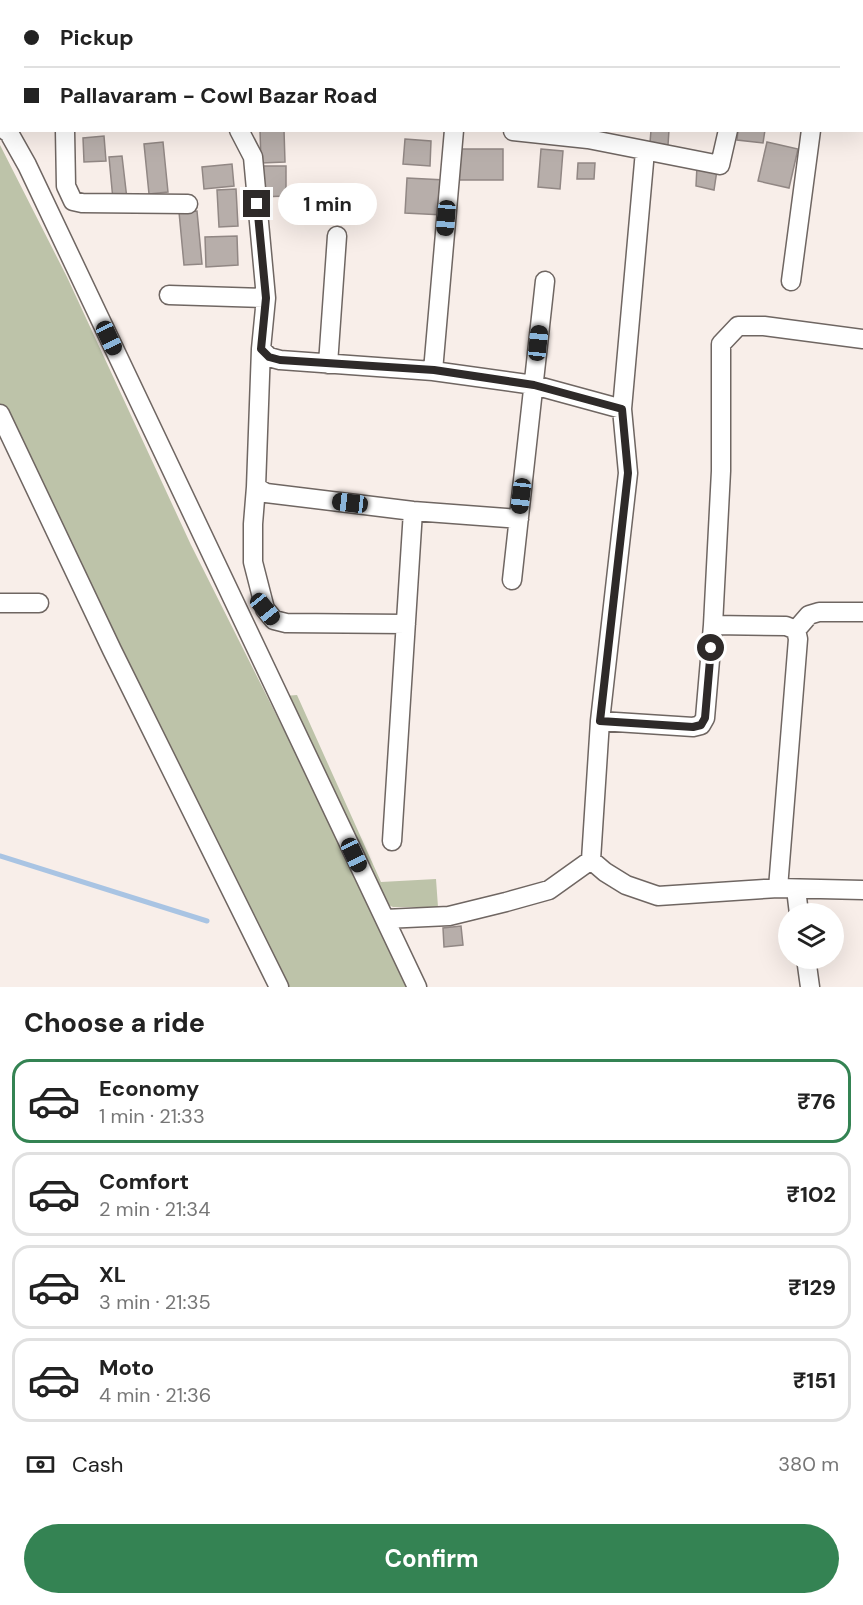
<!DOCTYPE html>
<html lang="en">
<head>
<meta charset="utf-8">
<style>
  body { margin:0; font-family:"DM Sans",sans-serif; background:#f2f2f2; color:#222; height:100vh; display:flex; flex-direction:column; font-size:22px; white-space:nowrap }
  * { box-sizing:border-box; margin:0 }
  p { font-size:20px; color:#767676 }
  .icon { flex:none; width:33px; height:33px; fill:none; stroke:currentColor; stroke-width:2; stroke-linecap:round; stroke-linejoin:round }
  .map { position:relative; height:987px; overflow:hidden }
  .drawer { display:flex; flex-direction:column; background:#fff; flex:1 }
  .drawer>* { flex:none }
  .guide { position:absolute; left:0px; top:0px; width:864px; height:132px; box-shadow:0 6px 24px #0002; display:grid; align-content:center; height:132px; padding:0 24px; background:#fff }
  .controls { position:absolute; left:778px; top:903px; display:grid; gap:12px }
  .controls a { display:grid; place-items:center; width:66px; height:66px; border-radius:50%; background:#fff; box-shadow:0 6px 24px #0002; font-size:30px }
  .end { position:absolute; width:27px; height:27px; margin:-14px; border:8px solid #2e2a29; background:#fff; box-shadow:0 0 0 3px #fff }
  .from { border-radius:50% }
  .bubble { position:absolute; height:42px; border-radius:21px; background:#fff; box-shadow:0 6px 24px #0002; font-size:20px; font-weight:700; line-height:42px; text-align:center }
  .car { position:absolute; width:18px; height:36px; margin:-18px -9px; border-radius:8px; box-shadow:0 0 4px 2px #0007; background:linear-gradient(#222 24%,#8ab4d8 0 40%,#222 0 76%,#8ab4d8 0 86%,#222 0) }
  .guide b { display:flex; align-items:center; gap:21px; height:57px; font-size:22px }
  .guide b+b { border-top:2px solid #e0e0e0 }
  .guide i { width:15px; height:15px; background:#222 }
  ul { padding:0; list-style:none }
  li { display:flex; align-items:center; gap:18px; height:84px; margin:0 12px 9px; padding:0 12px; border:3px solid #e0e0e0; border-radius:18px }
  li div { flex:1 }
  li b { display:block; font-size:22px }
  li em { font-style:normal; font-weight:700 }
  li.active { border-color:#348353 }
  li>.icon { width:54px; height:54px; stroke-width:1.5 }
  h2 { padding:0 24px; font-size:27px; line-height:72px }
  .pay { display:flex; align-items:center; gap:15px; height:66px; padding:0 24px; font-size:22px }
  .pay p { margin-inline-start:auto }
  .action { display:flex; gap:12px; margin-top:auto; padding:12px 24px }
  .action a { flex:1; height:69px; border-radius:36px; background:#348353; color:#fff; font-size:24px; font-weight:700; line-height:69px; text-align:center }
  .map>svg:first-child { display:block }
</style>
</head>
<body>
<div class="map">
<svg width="863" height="987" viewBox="0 0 863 987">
  <rect width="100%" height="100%" fill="#f8eee9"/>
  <!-- green -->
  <path fill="#bdc3a9" d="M0 145 67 277 191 545 312 786 408 987H278L0 420Z
    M297 695 381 882 436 879 438 907H393L386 904 284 696Z"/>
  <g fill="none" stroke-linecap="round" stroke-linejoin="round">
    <!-- stream -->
    <path stroke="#a9c4e3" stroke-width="5" d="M0 856 207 921"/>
  </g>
  <!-- building -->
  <path fill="#b7aeaa" stroke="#918784" stroke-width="1.5" d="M260 130H284L285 162 261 163Z
    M651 130H669L668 145 650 143Z
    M738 130H765L763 143 737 140Z
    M104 136 106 161 84 162 83 138Z
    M405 139 431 141 430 166 403 164Z
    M163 142 168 192 149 194 144 144Z
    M767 142 798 149 789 188 758 181Z
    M459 149H503V180H459Z
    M541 149 563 151 560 189 538 187Z
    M122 156 127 199 113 200 109 157Z
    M578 163H595L594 179H577Z
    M232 164 234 186 204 189 202 167Z
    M259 166H286V196L260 197Z
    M697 166 717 170 714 190 696 186Z
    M407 178 445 180 443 215 405 213Z
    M236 189 238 226 219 227 217 190Z
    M197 211 202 264 184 265 179 212Z
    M237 236 238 265 206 267 205 237Z
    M461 926 463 945 444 947 443 928Z"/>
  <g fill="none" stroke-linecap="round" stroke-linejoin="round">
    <defs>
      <path id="minor" d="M10 0 20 2
        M534 0 540 2
        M112 2V0
        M192 2V0
        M344 2V0
        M427 2V0
        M857 2 858 0
        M0 85H2
        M5 130 9 133 27 165 417 987
        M65 130 66 186 73 201 82 203 188 204
        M239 130 253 157 266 298 261 349 269 357 280 360 433 371 534 385 622 409 628 473 600 721 591 860 605 872 626 885 658 896 778 888 863 890
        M513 131 588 139 720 165 728 130
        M791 281 811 130
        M169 295 266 298
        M261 349 256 487 266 493 413 511 519 519
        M328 364 337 236
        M433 371 454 130
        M622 409 645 151
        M0 414 112 650 279 987
        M256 487 253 524V562L265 609 274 620 286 623 406 624
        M512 580 545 281
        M0 603H39
        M713 625 786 626 796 630 798 639 778 888
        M796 630 809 615 819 612H863
        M600 721 693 727 701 725 705 718 713 625 721 471V344L738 326H764L863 339
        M392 841 413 511
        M796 889 799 914
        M385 919 449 916 506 902 549 890 591 860
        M806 958 810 987"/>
    </defs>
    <!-- minor casing -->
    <use href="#minor" stroke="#6f6662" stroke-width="21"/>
    <!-- minor -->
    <use href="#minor" stroke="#fff" stroke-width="18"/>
  </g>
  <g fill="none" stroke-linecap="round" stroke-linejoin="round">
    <!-- route -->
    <path stroke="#2e2a29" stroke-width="8" d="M257 204 266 298 261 349 269 357 280 360 434 370 534 385 622 409 628 473 600 721 693 727 701 725 705 718 711 648"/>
  </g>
</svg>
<div class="controls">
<a><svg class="icon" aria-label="layers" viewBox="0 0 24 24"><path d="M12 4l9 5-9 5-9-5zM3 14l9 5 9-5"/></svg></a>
</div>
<i class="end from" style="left:711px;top:648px"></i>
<i class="end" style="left:257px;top:204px"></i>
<div class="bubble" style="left:278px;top:183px;width:99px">1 min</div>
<i class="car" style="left:446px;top:218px;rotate:185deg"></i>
<i class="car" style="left:109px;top:338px;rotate:155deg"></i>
<i class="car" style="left:538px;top:343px;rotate:6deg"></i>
<i class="car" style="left:521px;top:496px;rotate:187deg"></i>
<i class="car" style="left:350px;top:503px;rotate:277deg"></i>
<i class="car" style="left:265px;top:609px;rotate:141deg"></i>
<i class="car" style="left:354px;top:855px;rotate:155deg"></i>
<div class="guide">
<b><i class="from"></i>Pickup</b>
<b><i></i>Pallavaram - Cowl Bazar Road</b>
</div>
</div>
<section class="drawer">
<h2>Choose a ride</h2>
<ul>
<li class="active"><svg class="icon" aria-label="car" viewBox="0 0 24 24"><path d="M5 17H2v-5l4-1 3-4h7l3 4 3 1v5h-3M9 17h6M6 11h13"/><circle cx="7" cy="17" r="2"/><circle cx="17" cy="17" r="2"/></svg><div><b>Economy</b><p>1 min · 21:33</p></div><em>₹76</em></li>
<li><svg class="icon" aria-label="car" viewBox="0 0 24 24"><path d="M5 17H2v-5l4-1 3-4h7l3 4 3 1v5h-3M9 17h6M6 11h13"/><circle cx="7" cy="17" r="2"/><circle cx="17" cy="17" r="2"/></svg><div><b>Comfort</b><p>2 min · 21:34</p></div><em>₹102</em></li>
<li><svg class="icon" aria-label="car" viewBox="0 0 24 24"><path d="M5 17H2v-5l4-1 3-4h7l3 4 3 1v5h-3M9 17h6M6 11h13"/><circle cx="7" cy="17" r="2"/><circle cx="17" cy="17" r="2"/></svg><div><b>XL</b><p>3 min · 21:35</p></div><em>₹129</em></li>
<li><svg class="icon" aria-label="car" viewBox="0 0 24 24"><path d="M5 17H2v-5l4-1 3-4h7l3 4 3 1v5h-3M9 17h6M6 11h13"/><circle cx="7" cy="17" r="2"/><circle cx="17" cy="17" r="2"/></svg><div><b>Moto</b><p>4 min · 21:36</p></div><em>₹151</em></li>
</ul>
<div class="pay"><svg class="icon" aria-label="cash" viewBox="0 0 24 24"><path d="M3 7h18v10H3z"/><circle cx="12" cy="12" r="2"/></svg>Cash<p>380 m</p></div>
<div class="action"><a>Confirm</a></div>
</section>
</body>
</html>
